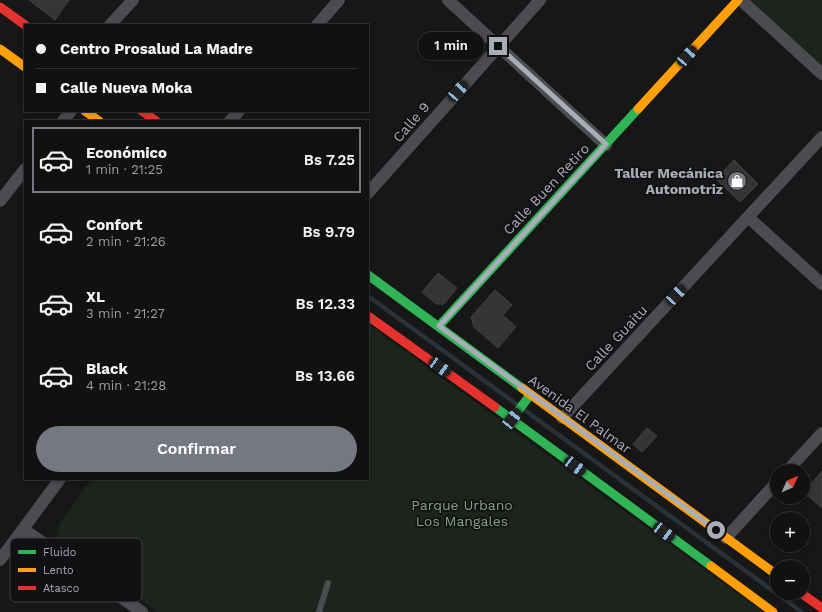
<!DOCTYPE html>
<html lang="es">
<head>
<meta charset="utf-8">
<style>
  body { margin:0; font-family:"Work Sans",sans-serif; background:#1e1f1f; color:#f1f3f6; height:100vh; display:flex; flex-direction:column; font-size:15px; white-space:nowrap }
  * { box-sizing:border-box; margin:0 }
  p { font-size:13px; color:#9c9d9f }
  .icon { flex:none; width:22px; height:22px; fill:none; stroke:currentColor; stroke-width:2; stroke-linecap:round; stroke-linejoin:round }
  .map { position:relative; flex:1; overflow:hidden }
  .sheet { position:absolute; left:24px; top:120px; width:345px; height:360px; display:flex; flex-direction:column; background:#111; border-radius:0px; box-shadow:0 2px 6px #0003,0 0 0 1px #303131 }
  .sheet>* { flex:none }
  .top-card { position:absolute; left:24px; top:24px; width:345px; height:88px; border-radius:0px; box-shadow:0 2px 6px #0003,0 0 0 1px #303131; display:grid; align-content:center; height:88px; padding:0 12px; background:#111 }
  .needle { width:26px; rotate:45deg }
  .controls { position:absolute; left:770px; top:464px; display:grid; gap:8px }
  .controls a { display:grid; place-items:center; width:40px; height:40px; border-radius:50%; background:#111; box-shadow:0 2px 6px #0003,0 0 0 1px #303131; font-size:20px }
  .end { position:absolute; width:18px; height:18px; margin:-9px; border:5px solid #a8adb8; background:#111; box-shadow:0 0 0 2px #111 }
  .from { border-radius:50% }
  .bubble { position:absolute; height:28px; border-radius:14px; background:#111; box-shadow:0 2px 6px #0003,0 0 0 1px #303131; font-size:13px; font-weight:600; line-height:28px; text-align:center }
  .car { position:absolute; width:12px; height:24px; margin:-12px -6px; border-radius:5px; box-shadow:0 0 3px 1px #0007; background:linear-gradient(#222 24%,#8ab4d8 0 40%,#222 0 76%,#8ab4d8 0 86%,#222 0) }
  .top-card b { display:flex; align-items:center; gap:14px; height:38px; font-size:15px }
  .top-card b+b { border-top:1px solid #303131 }
  .top-card i { width:10px; height:10px; background:#f1f3f6 }
  ul { padding:7px 0 0; list-style:none }
  li { display:flex; align-items:center; gap:12px; height:66px; margin:0 8px 6px; padding:0 4px; border:2px solid transparent; border-radius:0px }
  li div { flex:1 }
  li b { display:block; font-size:15px }
  li em { font-style:normal; font-weight:600 }
  li.selected { border-color:#757880 }
  li>.icon { width:36px; height:36px; stroke-width:1.5 }
  .cta { display:flex; gap:8px; margin-top:auto; padding:8px 12px }
  .cta a { flex:1; height:46px; border-radius:24px; background:#757880; color:#fff; font-size:16px; font-weight:600; line-height:46px; text-align:center }
  .map>svg:first-child { display:block }
</style>
</head>
<body>
<div class="map">
<svg width="822" height="612" viewBox="0 0 822 612">
  <rect width="100%" height="100%" fill="#171717"/>
  <!-- green -->
  <path fill="#1d241e" d="M752 0H822V67L750 2Z
    M368 324 763 612H158L57 542 60 523 92 479H368Z"/>
  <g fill="none" stroke-linecap="round" stroke-linejoin="round">
    <!-- stream -->
    <path stroke="#2a3239" stroke-width="4.5" d="M368 296 802 612"/>
  </g>
  <!-- building -->
  <path fill="#353536" stroke="#3f4043" d="M29 0H69L55 20Z
    M734 160 758 184 740 202 716 179Z
    M438 273 457 288 444 304H436L422 292Z
    M495 290 512 305 503 315 516 327 498 348 474 327 471 317Z
    M647 428 657 436 642 452 633 444Z
    M822 471V508L804 492Z"/>
  <g fill="none" stroke-linecap="round" stroke-linejoin="round">
    <!-- lane -->
    <path stroke="#4b4c50" stroke-width="6" d="M319 612 328 583"/>
    <!-- street -->
    <path stroke="#4b4c50" stroke-width="12" d="M448 0 606 145
      M741 0 822 74
      M110 25 133 0
      M317 25 339 0
      M63 121 71 111
      M230 121 239 111
      M368 193 540 0
      M0 201 25 169
      M748 217 822 284
      M562 418 822 137
      M787 471 822 433
      M23 529 142 612
      M726 538 777 482
      M0 560 60 479"/>
    <!-- fast -->
    <path stroke="#30b455" stroke-width="9" d="M368 275 522 388
      M439 326 638 109
      M495 407 711 566
      M512 419 530 395"/>
    <!-- slow -->
    <path stroke="#ff9f0a" stroke-width="9" d="M0 49 25 67
      M638 109 738 0
      M85 111 99 121
      M522 388 777 575
      M711 566 773 612"/>
    <!-- jam -->
    <path stroke="#e5322d" stroke-width="9" d="M0 7 25 25
      M142 111 156 121
      M368 316 495 407
      M801 593 822 608"/>
  </g>
  <g fill="none" stroke-linecap="round" stroke-linejoin="round">
    <!-- route -->
    <path stroke="#a8adb8" stroke-width="5" d="M498 46 606 144 439 326 716 530"/>
  </g>
  <!-- icons -->
  <defs>
    <symbol id="shop-disc" viewBox="-11 -11 22 22"><circle r="9.5" fill="#757880" stroke="#111113"/><path d="M-5-2.5h2.3a2.7 3.5 0 0 1 5.4 0H5L5.5 6h-11ZM-1.5-2.5h3a1.5 2.3 0 0 0-3 0Z" fill="#fff"/></symbol>
  </defs>
  <g fill-rule="evenodd">
    <use href="#shop-disc" x="726" y="170" width="22" height="22"/>
  </g>
  <g text-anchor="middle" stroke-width="3.5" stroke-linejoin="round" paint-order="stroke">
    <!-- street labels -->
    <g font-size="14" fill="#a8adb8" stroke="#111113">
      <text transform="translate(411 122) rotate(-49)" y="5">Calle 9</text>
      <text transform="translate(546 189) rotate(-47)" y="5">Calle Buen Retiro</text>
      <text transform="translate(616 338) rotate(-47)" y="5">Calle Guaitu</text>
      <text transform="translate(580 414) rotate(36)" y="5">Avenida El Palmar</text>
    </g>
    <!-- poi labels -->
    <g font-size="14" font-weight="bold" fill="#a8adb8" stroke="#111113" text-anchor="end">
      <text x="723" y="178">Taller Mecánica<tspan x="723" dy="16">Automotriz</tspan></text>
    </g>
    <!-- park labels -->
    <g font-size="14" fill="#7fa381" stroke="#111113">
      <text x="462" y="510">Parque Urbano<tspan x="462" dy="16">Los Mangales</tspan></text>
    </g>
  </g>
  <!-- legend -->
  <rect x="10" y="538" width="132" height="64" rx="6" fill="#111113" stroke="#3e4045" stroke-width="1"/>
  <rect x="18" y="550" width="18" height="4" fill="#30b455"/>
  <rect x="18" y="568" width="18" height="4" fill="#ff9f0a"/>
  <rect x="18" y="586" width="18" height="4" fill="#e5322d"/>
  <g font-size="11" fill="#a8adb8">
    <text x="43" y="556">Fluido</text>
    <text x="43" y="574">Lento</text>
    <text x="43" y="592">Atasco</text>
  </g>
</svg>
<div class="controls">
<a><svg class="needle" viewBox="-14 -14 28 28"><path d="M0-13l5 13h-10z" fill="#e53935"/><path d="M0 13l5-13h-10z" fill="#9c9d9f"/></svg></a>
<a>+</a>
<a>−</a>
</div>
<i class="end from" style="left:716px;top:530px"></i>
<i class="end" style="left:498px;top:46px"></i>
<div class="bubble" style="left:418px;top:32px;width:66px">1 min</div>
<i class="car" style="left:687px;top:56px;rotate:42deg"></i>
<i class="car" style="left:458px;top:91px;rotate:42deg"></i>
<i class="car" style="left:676px;top:295px;rotate:43deg"></i>
<i class="car" style="left:440px;top:367px;rotate:126deg"></i>
<i class="car" style="left:512px;top:419px;rotate:38deg"></i>
<i class="car" style="left:575px;top:466px;rotate:127deg"></i>
<i class="car" style="left:664px;top:532px;rotate:127deg"></i>
<div class="top-card">
<b><i class="from"></i>Centro Prosalud La Madre</b>
<b><i></i>Calle Nueva Moka</b>
</div>
<section class="sheet">
<ul>
<li class="selected"><svg class="icon" aria-label="car" viewBox="0 0 24 24"><path d="M5 17H2v-5l4-1 3-4h7l3 4 3 1v5h-3M9 17h6M6 11h13"/><circle cx="7" cy="17" r="2"/><circle cx="17" cy="17" r="2"/></svg><div><b>Económico</b><p>1 min · 21:25</p></div><em>Bs 7.25</em></li>
<li><svg class="icon" aria-label="car" viewBox="0 0 24 24"><path d="M5 17H2v-5l4-1 3-4h7l3 4 3 1v5h-3M9 17h6M6 11h13"/><circle cx="7" cy="17" r="2"/><circle cx="17" cy="17" r="2"/></svg><div><b>Confort</b><p>2 min · 21:26</p></div><em>Bs 9.79</em></li>
<li><svg class="icon" aria-label="car" viewBox="0 0 24 24"><path d="M5 17H2v-5l4-1 3-4h7l3 4 3 1v5h-3M9 17h6M6 11h13"/><circle cx="7" cy="17" r="2"/><circle cx="17" cy="17" r="2"/></svg><div><b>XL</b><p>3 min · 21:27</p></div><em>Bs 12.33</em></li>
<li><svg class="icon" aria-label="car" viewBox="0 0 24 24"><path d="M5 17H2v-5l4-1 3-4h7l3 4 3 1v5h-3M9 17h6M6 11h13"/><circle cx="7" cy="17" r="2"/><circle cx="17" cy="17" r="2"/></svg><div><b>Black</b><p>4 min · 21:28</p></div><em>Bs 13.66</em></li>
</ul>
<div class="cta"><a>Confirmar</a></div>
</section>
</div>
</body>
</html>
